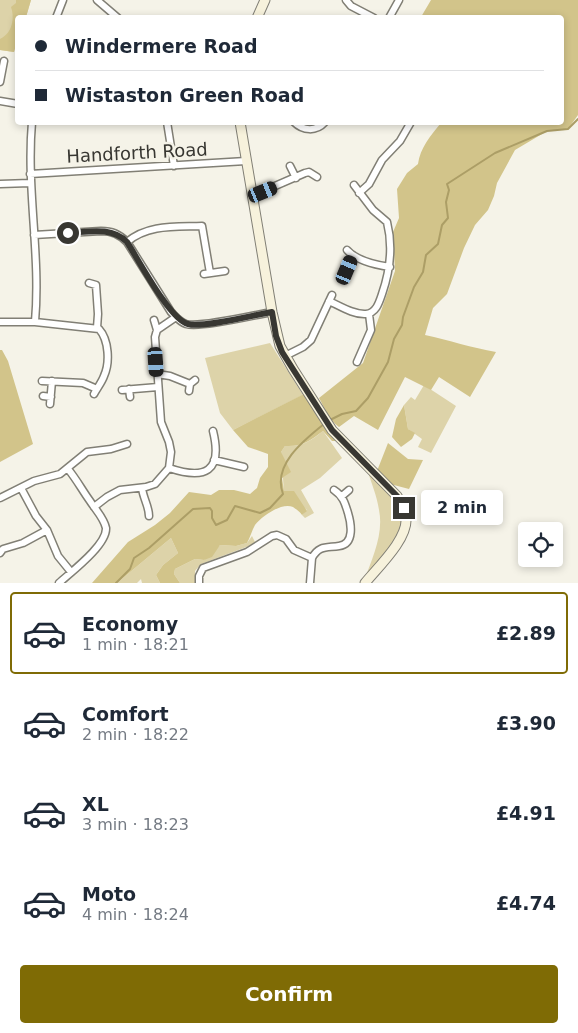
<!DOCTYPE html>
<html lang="en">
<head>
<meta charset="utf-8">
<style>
  body { margin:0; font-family:"DejaVu Sans",sans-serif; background:#f2f2f3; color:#1f2937; height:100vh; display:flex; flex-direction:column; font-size:19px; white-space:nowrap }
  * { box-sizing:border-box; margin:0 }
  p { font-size:16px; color:#747a83 }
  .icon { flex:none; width:28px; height:28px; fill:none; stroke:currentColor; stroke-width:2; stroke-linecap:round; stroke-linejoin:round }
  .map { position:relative; height:583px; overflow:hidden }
  .side { display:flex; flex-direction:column; background:#fff; flex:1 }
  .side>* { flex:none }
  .top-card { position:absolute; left:15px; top:15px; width:549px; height:110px; border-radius:5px; box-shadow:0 2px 8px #0003; display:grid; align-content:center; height:110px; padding:0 20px; background:#fff }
  .buttons { position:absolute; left:518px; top:522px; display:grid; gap:10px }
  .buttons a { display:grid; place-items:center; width:45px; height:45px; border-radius:5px; background:#fff; box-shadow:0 2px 8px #0003; font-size:25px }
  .end { position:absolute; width:22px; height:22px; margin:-11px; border:6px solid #383732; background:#fff; box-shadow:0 0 0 2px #fff }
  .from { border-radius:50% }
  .bubble { position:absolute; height:35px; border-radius:5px; background:#fff; box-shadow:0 2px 8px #0003; font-size:16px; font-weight:800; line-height:35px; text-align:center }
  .car { position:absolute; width:15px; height:30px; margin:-15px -8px; border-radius:6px; box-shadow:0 0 4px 1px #0007; background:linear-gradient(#222 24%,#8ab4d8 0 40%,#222 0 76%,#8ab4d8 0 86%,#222 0) }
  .top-card b { display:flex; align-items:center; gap:18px; height:48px; font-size:19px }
  .top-card b+b { border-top:1px solid #e0e1e3 }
  .top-card i { width:12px; height:12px; background:#1f2937 }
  ul { padding:9px 0 0; list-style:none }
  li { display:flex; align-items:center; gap:15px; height:82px; margin:0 10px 8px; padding:0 10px; border:2px solid transparent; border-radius:5px }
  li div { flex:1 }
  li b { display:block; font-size:19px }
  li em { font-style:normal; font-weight:800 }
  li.selected { border-color:#7f6b05 }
  li>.icon { width:45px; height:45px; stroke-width:1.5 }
  .primary-button { display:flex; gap:10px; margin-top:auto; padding:10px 20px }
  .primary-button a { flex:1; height:58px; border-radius:5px; background:#7f6b05; color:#fff; font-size:20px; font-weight:800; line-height:58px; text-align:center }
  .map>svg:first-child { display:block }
</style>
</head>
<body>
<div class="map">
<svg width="578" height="583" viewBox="0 0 578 583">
  <rect width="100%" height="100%" fill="#f5f3e8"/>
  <!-- green -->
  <path fill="#ddd3a9" d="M0 0H31L26 17 18 18 17 41 14 52 0 50Z
    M270 343 303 395 233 430 220 413 205 358Z
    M424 385 456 406 431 453 418 447 422 439 408 429 404 405 411 397 415 400Z
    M323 431 342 458 320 478 301 490 314 513 305 518 302 515 307 510 284 492 281 452 285 446C302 447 311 441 323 431Z
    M367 469 394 497 404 516 397 539 364 581C372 559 384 534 379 510 377 496 371 482 367 469Z
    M252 536 255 542 249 546 201 564 195 571V583H180L174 574 175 569 195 559 204 560 220 545 236 546 247 543Z
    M171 538 178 553 163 565 156 575 160 583H142L141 579 137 583H117Z"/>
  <!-- forest -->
  <path fill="#d2c48a" d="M16 0H31L26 17 18 18 17 41 14 52 0 50V39C12 33 15 19 11 7L16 3Z
    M431 0H578V115L568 129 547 131 515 150 497 183 494 196 488 210 475 225 464 248 447 294 433 308 425 335C449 340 472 348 496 352L470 397 439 377 431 390 405 377 378 430 354 416 339 427C329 420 325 409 319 398L363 363 395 271 393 232 399 218 397 189 407 173 418 164C420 148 431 135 441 123L561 122V18L421 17Z
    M0 350H2L8 361 33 444 0 462Z
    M308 392 343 441H332L323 431C310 441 302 447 285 446L281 452 291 472 282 478 284 491H294L307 511 302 515C300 512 296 509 293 507 282 502 262 516 255 525 252 530 250 538 247 543L236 546 220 545 212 557 204 560 195 559 175 569 174 574 180 583H160L156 575 163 565 178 553 171 538 117 583H92L128 542 155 525 170 513 189 492 211 495 219 490H234L250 494 257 488 260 478 268 467V454L248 447 233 430Z
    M404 405 408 429 415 433 412 439 401 447 392 437 396 419Z
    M388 443 408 459 423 460 409 489 390 484 377 471Z"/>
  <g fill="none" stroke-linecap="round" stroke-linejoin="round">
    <!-- stream -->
    <path stroke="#ac9e66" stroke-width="2" d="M330 420 342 414 356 411 368 398 388 362 394 339 402 325 403 317 414 287 423 272 426 255 438 244 442 225 448 218 446 202 449 190 447 184 495 153 547 131 568 129 578 119
      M116 583 130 569 134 558 149 548 193 509 210 508 212 511V518L216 525 227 520 235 506 260 513 270 508 283 494C272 465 304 440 324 424"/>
    <defs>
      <path id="street" d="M97 0 118 18
        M346 0 351 6 374 18
        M56 18 63 0
        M389 18 399 0
        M0 82 4 61
        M0 101 18 104
        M32 122C26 189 41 255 35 322
        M167 122 174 166
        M294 122C303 131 316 132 325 122
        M290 166 296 178
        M30 174 246 161
        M0 184 30 183
        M359 193 369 184 382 160 400 141 411 122
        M252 196 305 173 309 172 317 177
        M34 235 101 231C112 231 119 234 127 242L171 312C176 317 180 322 186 324 201 328 254 315 272 312
        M127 242C148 224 176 227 202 226L210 273
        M347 250C356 260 376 265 390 267
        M347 270 353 255
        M204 274 225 271
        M89 283 96 285 98 314 97 328
        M329 301C340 306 354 315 366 314 376 313 379 303 382 294 390 271 393 246 387 222L373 210 354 185
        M154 320 157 330
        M0 322H35L99 329C109 340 110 363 104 376 102 382 97 388 94 394
        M285 356 303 347 311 340 332 295
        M357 362 371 330 369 314
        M157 374 170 376 190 384
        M42 381 83 383 97 389
        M129 389 130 397
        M122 390 158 387
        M189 391 190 384 195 380
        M43 396 51 397
        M50 404 52 381
        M214 460 244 467
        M169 468C205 480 223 472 213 431
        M21 488 36 516 47 530 58 556 71 572
        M142 488C143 498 149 506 149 516
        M342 496 349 490
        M0 498 34 481 60 474 87 452 111 449 127 444
        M94 507 107 497 120 490 146 487 155 484 169 468 171 452 169 442 161 422 155 337 157 330 176 317
        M0 553 3 549 23 543 47 530
        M312 558C319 545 327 548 339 546 355 544 351 523 348 513 345 503 343 496 334 490
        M59 583C71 572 107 545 106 528 104 518 95 509 90 501 82 490 77 480 68 469
        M199 583V576L203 568 247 552 272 536 277 535 286 539 294 550 312 558 310 583"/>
      <path id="secondary" d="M257 18 265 0
        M240 122 272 312 280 346 293 369 332 430 397 496C401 503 405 510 406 518 408 539 378 567 365 583"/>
    </defs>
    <!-- street casing -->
    <use href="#street" stroke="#817f75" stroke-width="9"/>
    <!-- secondary casing -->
    <use href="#secondary" stroke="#817f75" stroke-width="11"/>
    <!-- street -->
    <use href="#street" stroke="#fff" stroke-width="6"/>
    <!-- secondary -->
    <use href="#secondary" stroke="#f7f2dc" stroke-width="9"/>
  </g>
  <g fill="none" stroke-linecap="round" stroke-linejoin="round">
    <!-- route -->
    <path stroke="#383732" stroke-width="6" d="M68 233C88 232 111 226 127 242 138 259 170 320 188 324 203 328 254 315 272 312L276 336 282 352 332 430 397 496 404 508"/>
  </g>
  <g text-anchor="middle" stroke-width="5" stroke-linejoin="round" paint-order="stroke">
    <!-- street labels -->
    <g font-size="18" fill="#383732" stroke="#f5f3e8">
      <text transform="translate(137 153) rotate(-3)" y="6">Handforth Road</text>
    </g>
  </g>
</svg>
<div class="buttons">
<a><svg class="icon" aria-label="locate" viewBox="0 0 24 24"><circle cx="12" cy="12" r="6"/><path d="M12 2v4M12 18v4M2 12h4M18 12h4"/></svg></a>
</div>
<i class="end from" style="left:68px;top:233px"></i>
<i class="end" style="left:404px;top:508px"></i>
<div class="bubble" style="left:421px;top:490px;width:82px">2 min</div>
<i class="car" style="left:263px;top:192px;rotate:68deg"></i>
<i class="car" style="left:347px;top:270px;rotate:23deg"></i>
<i class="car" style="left:156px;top:362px;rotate:176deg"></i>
<div class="top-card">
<b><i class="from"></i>Windermere Road</b>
<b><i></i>Wistaston Green Road</b>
</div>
</div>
<section class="side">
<ul>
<li class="selected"><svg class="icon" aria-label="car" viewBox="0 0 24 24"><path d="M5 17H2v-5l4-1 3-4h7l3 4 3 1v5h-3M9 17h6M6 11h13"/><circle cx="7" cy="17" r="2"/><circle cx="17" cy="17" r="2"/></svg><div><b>Economy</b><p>1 min · 18:21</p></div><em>£2.89</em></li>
<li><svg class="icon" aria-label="car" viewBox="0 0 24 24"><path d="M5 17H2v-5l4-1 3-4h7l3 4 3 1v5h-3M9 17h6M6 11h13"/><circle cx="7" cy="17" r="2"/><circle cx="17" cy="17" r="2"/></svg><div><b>Comfort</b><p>2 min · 18:22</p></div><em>£3.90</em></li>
<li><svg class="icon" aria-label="car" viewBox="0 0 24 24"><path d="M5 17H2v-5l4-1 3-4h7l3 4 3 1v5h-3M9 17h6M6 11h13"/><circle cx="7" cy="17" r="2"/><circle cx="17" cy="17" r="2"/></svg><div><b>XL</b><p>3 min · 18:23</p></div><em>£4.91</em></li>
<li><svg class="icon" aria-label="car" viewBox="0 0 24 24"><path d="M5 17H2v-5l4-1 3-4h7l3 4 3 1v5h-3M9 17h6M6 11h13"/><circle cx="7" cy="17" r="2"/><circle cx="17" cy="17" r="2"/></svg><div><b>Moto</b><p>4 min · 18:24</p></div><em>£4.74</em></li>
</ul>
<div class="primary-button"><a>Confirm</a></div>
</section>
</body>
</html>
